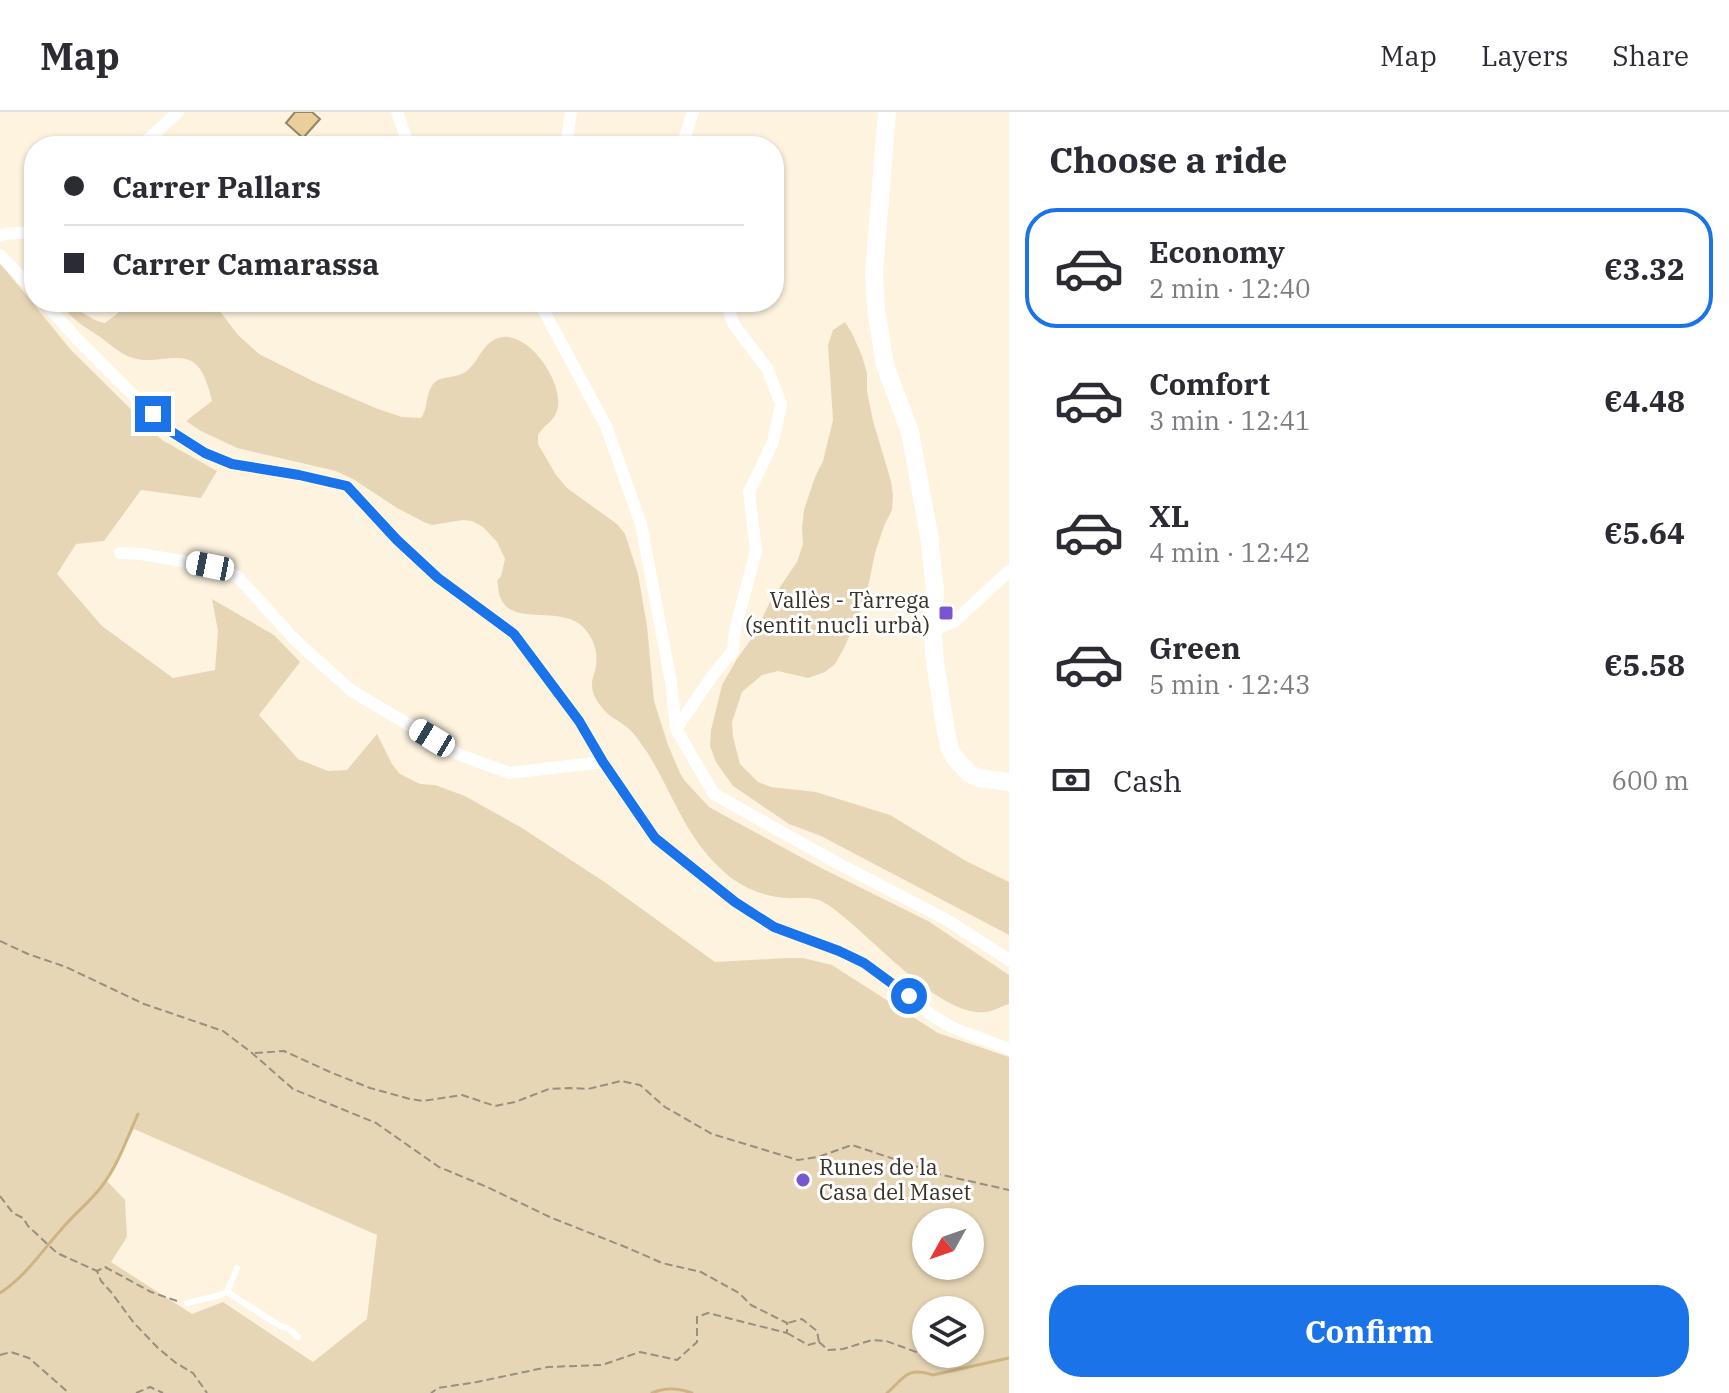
<!DOCTYPE html>
<html lang="en">
<head>
<meta charset="utf-8">
<style>
  body { margin:0; font-family:"IBM Plex Serif",serif; background:#f7f7f7; color:#2b2b33; height:100vh; display:flex; flex-direction:column; font-size:30px; white-space:nowrap }
  * { box-sizing:border-box; margin:0 }
  p { font-size:26px; color:#7c7c81 }
  .icon { flex:none; width:44px; height:44px; fill:none; stroke:currentColor; stroke-width:2; stroke-linecap:round; stroke-linejoin:round }
  .map { position:relative; flex:1; overflow:hidden }
  .drawer { display:flex; flex-direction:column; background:#fff; width:720px }
  .drawer>* { flex:none }
  .top-card { position:absolute; left:24px; top:24px; width:760px; height:176px; border-radius:32px; box-shadow:0 2px 6px #0004; display:grid; align-content:center; height:176px; padding:0 40px; background:#fff }
  .needle { width:52px; rotate:230deg }
  .fabs { position:absolute; left:912px; top:1096px; display:grid; gap:16px }
  .fabs a { display:grid; place-items:center; width:72px; height:72px; border-radius:50%; background:#fff; box-shadow:0 2px 6px #0004; font-size:40px }
  .end { position:absolute; width:36px; height:36px; margin:-18px; border:10px solid #1a73e8; background:#fff; box-shadow:0 0 0 4px #fff }
  .from { border-radius:50% }
  .car { position:absolute; width:24px; height:48px; margin:-24px -12px; border-radius:10px; box-shadow:0 0 6px 2px #0007; background:linear-gradient(#fff 24%,#345 0 40%,#fff 0 76%,#345 0 86%,#fff 0) }
  .top-card b { display:flex; align-items:center; gap:28px; height:76px; font-size:30px }
  .top-card b+b { border-top:2px solid #e1e1e2 }
  .top-card i { width:20px; height:20px; background:#2b2b33 }
  ul { padding:0; list-style:none }
  li { display:flex; align-items:center; gap:24px; height:120px; margin:0 16px 12px; padding:0 24px; border:4px solid transparent; border-radius:32px }
  li div { flex:1 }
  li b { display:block; font-size:30px }
  li em { font-style:normal; font-weight:800 }
  li.current { border-color:#1a73e8 }
  li>.icon { width:72px; height:72px; stroke-width:1.5 }
  h2 { padding:0 40px; font-size:36px; line-height:96px }
  .pay { display:flex; align-items:center; gap:20px; height:88px; padding:0 40px; font-size:30px }
  .pay p { margin-inline-start:auto }
  .button { display:flex; gap:16px; margin-top:auto; padding:16px 40px }
  .button a { flex:1; height:92px; border-radius:32px; background:#1a73e8; color:#fff; font-size:32px; font-weight:800; line-height:92px; text-align:center }
  header { display:flex; align-items:center; gap:48px; box-sizing:border-box; height:112px; padding:0 40px; background:#fff; border-bottom:2px solid #e1e1e2 }
  header strong { font-size:38px }
  nav { display:flex; gap:44px; margin-inline-start:auto; font-size:28px }
  main { display:flex; flex:1; min-height:0 }
  .map>svg:first-child { display:block }
</style>
</head>
<body>
<header>
<strong>Map</strong>
<nav><a>Map</a><a>Layers</a><a>Share</a></nav>
</header>
<main>
<div class="map">
<svg width="1009" height="1281" viewBox="0 0 1009 1281">
  <rect width="100%" height="100%" fill="#fdf3df"/>
  <!-- green -->
  <path fill="#e7d6b6" fill-rule="evenodd" d="M0 151 71 238 162 328 217 359 201 386 141 378 104 429 76 432 57 462 102 514 173 566 215 558 218 519 212 487 274 523 300 550 259 603 298 647 328 659 347 658 377 622 392 652 400 662 420 672 435 673 465 684 522 716 606 771 715 850 787 846H803L832 853 938 921 1009 945V1281H0ZM134 1017 377 1123 367 1207 313 1250 223 1190 192 1202 111 1150 127 1125 125 1088 106 1068ZM926 1110H970V1154H926ZM926 1198H970V1242H926Z
    M61 190C78 192 86 208 105 211L117 202 123 190H215L219 198 238 223 259 242 317 271 378 297 402 305 421 306C429 295 425 280 434 271 442 263 458 267 468 258 479 248 483 231 498 226 528 216 566 273 557 299 554 309 543 314 538 323V332L556 363 567 376 617 412 625 422 638 462 647 514 654 589 668 633 680 661 685 669 709 695 718 700 819 755 928 809 1009 863V892C1001 894 994 899 986 900 936 906 865 814 823 790 812 784 799 787 787 786 763 785 738 774 721 757 685 724 672 680 647 640 641 632 635 622 628 616 618 608 607 604 600 593 596 588 591 578 592 571 592 567 594 563 595 559 599 543 595 527 583 515 561 493 512 514 501 487 498 482 499 475 497 469L501 464 505 447 497 430 483 415 472 409 463 408 432 413 424 410 397 396 353 367 336 359 237 336 201 319 186 309 212 289C209 276 203 253 189 248 176 243 158 249 145 248 123 247 114 234 97 223 83 213 68 206 61 190Z
    M845 210 852 221 862 244 867 261V279L873 309 891 369 893 384 892 398 884 414 875 441 865 490 843 538 835 552 825 560 808 566 778 559 762 563 742 580 732 610 733 625 740 652 758 670 771 675 816 680 890 703 966 749 1009 770V823L821 724 789 712 733 674 716 650 710 634 711 618 722 573 737 547 754 523 771 488 797 450 803 432 802 415 804 398 815 365 823 349 833 308 828 233 833 218Z"/>
  <g fill="none" stroke-linecap="round" stroke-linejoin="round">
    <!-- stream -->
    <path stroke="#cfb483" stroke-width="3" d="M0 1181C25 1165 41 1140 60 1119 73 1103 90 1090 102 1074 118 1053 127 1026 138 1002
      M652 1281C666 1275 678 1276 692 1281
      M887 1281C904 1266 907 1254 933 1263L1009 1246"/>
  </g>
  <!-- building -->
  <path fill="#eacf9c" stroke="#958567" stroke-width="2" d="M295 0H312L320 7 303 26 286 11Z"/>
  <g fill="none" stroke-linecap="round" stroke-linejoin="round">
    <!-- path -->
    <path stroke="#988f7f" stroke-width="2" stroke-dasharray="8 4" stroke-linecap="butt" d="M0 829 28 842 66 855 144 892 223 919 252 941 293 977 376 1011 439 1055 487 1075 552 1106 628 1136 662 1151 701 1160 739 1181 751 1193 787 1211V1221L708 1201 697 1205V1230L677 1248 640 1240 602 1253 548 1255 477 1270 438 1276 431 1281
      M255 941 284 939 330 960 370 976 410 987 423 989 462 983 495 994 515 990 549 977 570 976 588 977 621 969 640 973 665 995 712 1022 798 1048 818 1045 852 1033 942 1063 1009 1078
      M0 1084 13 1101 23 1106 28 1114 57 1141 97 1159
      M177 1189 151 1180 105 1155 97 1159 101 1169 111 1180 134 1211 158 1236 176 1251 193 1261 207 1281
      M787 1221 808 1233 819 1230 817 1219 802 1207 788 1211
      M819 1230 828 1238 843 1237 872 1228 886 1229 930 1245 958 1244
      M0 1243 11 1240 29 1246 69 1281
      M136 1281 150 1275 163 1281"/>
    <!-- lane -->
    <path stroke="#fff" stroke-width="6" d="M227 1180 280 1214 288 1216 298 1225
      M187 1191 217 1184 227 1180 237 1156"/>
    <!-- street -->
    <path stroke="#fff" stroke-width="12" d="M397 0 409 34
      M141 34 178 0
      M566 34 571 0
      M682 34 693 0
      M0 124 5 122 34 120
      M0 143 34 179
      M44 190 78 228 134 284 172 320 205 341 232 352 299 363 347 374 397 428 438 466 514 522 579 609 603 650 655 726 735 790 774 815 839 839 864 851 933 904 953 916 1009 937
      M539 190 606 314 641 412 671 570 676 617 714 682 830 747 947 808 1009 848
      M120 441 141 442 210 454 237 464 296 529 352 579 458 642 509 661 603 650
      M933 519 955 509 1009 459
      M676 617 713 563 733 539 735 518 756 439 749 380 773 330 781 292 767 256 734 213 726 190"/>
    <!-- secondary -->
    <path stroke="#fff" stroke-width="18" d="M887 0 874 161 876 197 885 253 910 320 929 423 935 478 933 519 934 543 946 620 950 637 955 646 970 662 979 666 1009 670"/>
  </g>
  <g fill="none" stroke-linecap="round" stroke-linejoin="round">
    <!-- route -->
    <path stroke="#1a73e8" stroke-width="10" d="M153 302 172 320 205 341 232 352 299 363 347 374 397 428 438 466 514 522 579 609 603 650 655 726 735 790 774 815 839 839 864 851 909 884"/>
  </g>
  <!-- markers -->
  <g fill="#7856d0" stroke="#fff" stroke-width="3">
    <rect x="938" y="493" width="16" height="16" rx="4"/>
    <circle cx="803" cy="1068" r="8"/>
  </g>
  <g text-anchor="middle" stroke-width="6" stroke-linejoin="round" paint-order="stroke">
    <!-- poi labels -->
    <g font-size="22" fill="#393226" stroke="#fff" text-anchor="end">
      <text x="930" y="496">Vallès - Tàrrega<tspan x="930" dy="25">(sentit nucli urbà)</tspan></text>
      <text x="819" y="1063" text-anchor="start">Runes de la<tspan x="819" dy="25">Casa del Maset</tspan></text>
    </g>
  </g>
</svg>
<div class="fabs">
<a><svg class="needle" viewBox="-14 -14 28 28"><path d="M0-13l5 13h-10z" fill="#e53935"/><path d="M0 13l5-13h-10z" fill="#7c7c81"/></svg></a>
<a><svg class="icon" aria-label="layers" viewBox="0 0 24 24"><path d="M12 4l9 5-9 5-9-5zM3 14l9 5 9-5"/></svg></a>
</div>
<i class="end from" style="left:909px;top:884px"></i>
<i class="end" style="left:153px;top:302px"></i>
<i class="car" style="left:210px;top:454px;rotate:281deg"></i>
<i class="car" style="left:432px;top:626px;rotate:301deg"></i>
<div class="top-card">
<b><i class="from"></i>Carrer Pallars</b>
<b><i></i>Carrer Camarassa</b>
</div>
</div>
<section class="drawer">
<h2>Choose a ride</h2>
<ul>
<li class="current"><svg class="icon" aria-label="car" viewBox="0 0 24 24"><path d="M5 17H2v-5l4-1 3-4h7l3 4 3 1v5h-3M9 17h6M6 11h13"/><circle cx="7" cy="17" r="2"/><circle cx="17" cy="17" r="2"/></svg><div><b>Economy</b><p>2 min · 12:40</p></div><em>€3.32</em></li>
<li><svg class="icon" aria-label="car" viewBox="0 0 24 24"><path d="M5 17H2v-5l4-1 3-4h7l3 4 3 1v5h-3M9 17h6M6 11h13"/><circle cx="7" cy="17" r="2"/><circle cx="17" cy="17" r="2"/></svg><div><b>Comfort</b><p>3 min · 12:41</p></div><em>€4.48</em></li>
<li><svg class="icon" aria-label="car" viewBox="0 0 24 24"><path d="M5 17H2v-5l4-1 3-4h7l3 4 3 1v5h-3M9 17h6M6 11h13"/><circle cx="7" cy="17" r="2"/><circle cx="17" cy="17" r="2"/></svg><div><b>XL</b><p>4 min · 12:42</p></div><em>€5.64</em></li>
<li><svg class="icon" aria-label="car" viewBox="0 0 24 24"><path d="M5 17H2v-5l4-1 3-4h7l3 4 3 1v5h-3M9 17h6M6 11h13"/><circle cx="7" cy="17" r="2"/><circle cx="17" cy="17" r="2"/></svg><div><b>Green</b><p>5 min · 12:43</p></div><em>€5.58</em></li>
</ul>
<div class="pay"><svg class="icon" aria-label="cash" viewBox="0 0 24 24"><path d="M3 7h18v10H3z"/><circle cx="12" cy="12" r="2"/></svg>Cash<p>600 m</p></div>
<div class="button"><a>Confirm</a></div>
</section>
</main>
</body>
</html>
